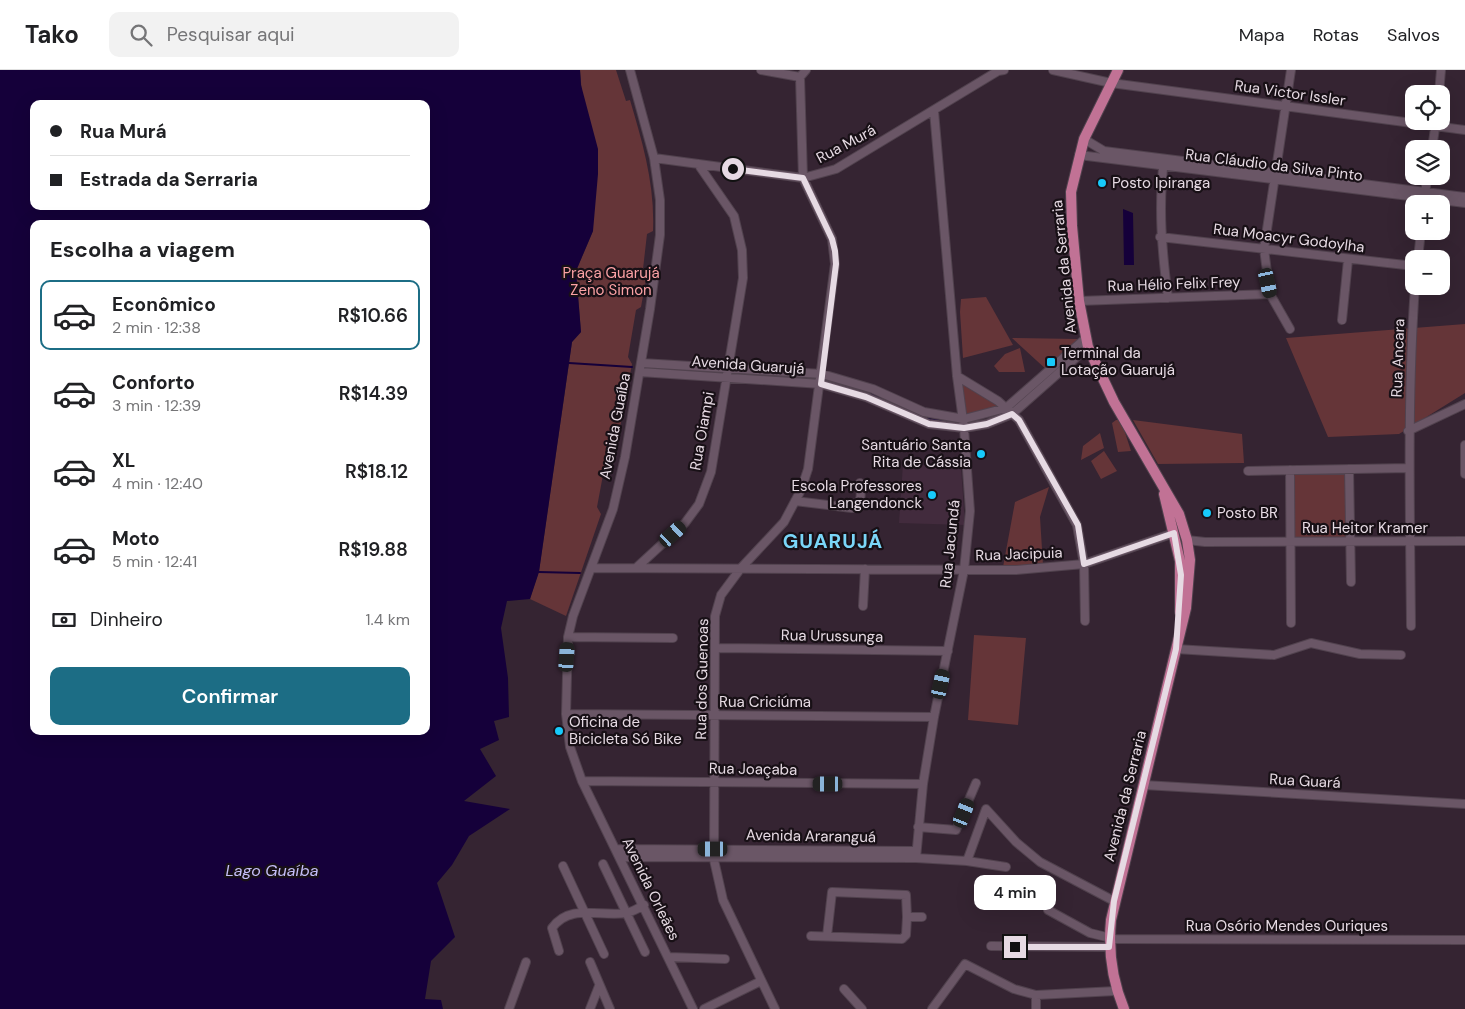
<!DOCTYPE html>
<html lang="pt">
<head>
<meta charset="utf-8">
<style>
  body { margin:0; font-family:"DM Sans",sans-serif; background:#f2f2f2; color:#202124; height:100vh; display:flex; flex-direction:column; font-size:19px; white-space:nowrap }
  * { box-sizing:border-box; margin:0 }
  p { font-size:16px; color:#757577 }
  .icon { flex:none; width:28px; height:28px; fill:none; stroke:currentColor; stroke-width:2; stroke-linecap:round; stroke-linejoin:round }
  .map { position:relative; flex:1; overflow:hidden }
  .panel { position:absolute; left:30px; top:150px; width:400px; height:515px; display:flex; flex-direction:column; background:#fff; border-radius:10px; box-shadow:0 5px 20px #0002 }
  .panel>* { flex:none }
  .banner { position:absolute; left:30px; top:30px; width:400px; height:110px; border-radius:10px; box-shadow:0 5px 20px #0002; display:grid; align-content:center; height:110px; padding:0 20px; background:#fff }
  .fabs { position:absolute; left:1405px; top:15px; display:grid; gap:10px }
  .fabs a { display:grid; place-items:center; width:45px; height:45px; border-radius:10px; background:#fff; box-shadow:0 5px 20px #0002; font-size:25px }
  .end { position:absolute; width:22px; height:22px; margin:-11px; border:6px solid #e6dae3; background:#111; box-shadow:0 0 0 2px #111 }
  .from { border-radius:50% }
  .bubble { position:absolute; height:35px; border-radius:10px; background:#fff; box-shadow:0 5px 20px #0002; font-size:16px; font-weight:600; line-height:35px; text-align:center }
  .car { position:absolute; width:15px; height:30px; margin:-15px -8px; border-radius:6px; box-shadow:0 0 4px 1px #0007; background:linear-gradient(#222 24%,#8ab4d8 0 40%,#222 0 76%,#8ab4d8 0 86%,#222 0) }
  .banner b { display:flex; align-items:center; gap:18px; height:48px; font-size:19px }
  .banner b+b { border-top:1px solid #e0e0e0 }
  .banner i { width:12px; height:12px; background:#202124 }
  ul { padding:0; list-style:none }
  li { display:flex; align-items:center; gap:15px; height:70px; margin:0 10px 8px; padding:0 10px; border:2px solid transparent; border-radius:10px }
  li div { flex:1 }
  li b { display:block; font-size:19px }
  li em { font-style:normal; font-weight:600 }
  li.active { border-color:#1c6d85 }
  li>.icon { width:45px; height:45px; stroke-width:1.5 }
  h2 { padding:0 20px; font-size:22px; line-height:60px }
  .pay { display:flex; align-items:center; gap:12px; height:55px; padding:0 20px; font-size:19px }
  .pay p { margin-inline-start:auto }
  .action { display:flex; gap:10px; margin-top:auto; padding:10px 20px }
  .action a { flex:1; height:58px; border-radius:10px; background:#1c6d85; color:#fff; font-size:20px; font-weight:600; line-height:58px; text-align:center }
  header { display:flex; align-items:center; gap:30px; box-sizing:border-box; height:70px; padding:0 25px; background:#fff; border-bottom:1px solid #e0e0e0 }
  header strong { font-size:24px }
  nav { display:flex; gap:28px; margin-inline-start:auto; font-size:18px }
  .search { width:350px; height:45px; background:#f2f2f2; display:flex; align-items:center; gap:12px; box-sizing:border-box; padding:0 18px; border-radius:10px; color:#757577; font-size:19px }
  .map>svg:first-child { display:block }
</style>
</head>
<body>
<header>
<strong>Tako</strong>
<div class="search"><svg class="icon" aria-label="search" viewBox="0 0 24 24"><circle cx="10" cy="10" r="6"/><path d="M15 15l6 6"/></svg>Pesquisar aqui</div>
<nav><a>Mapa</a><a>Rotas</a><a>Salvos</a></nav>
</header>
<div class="map">
<svg width="1465" height="939" viewBox="0 0 1465 939">
  <rect width="100%" height="100%" fill="#352432"/>
  <!-- built -->
  <path fill="#422b3d" d="M903 394 961 397 965 455 899 453Z"/>
  <!-- green -->
  <path fill="#653538" d="M580 0H616L626 31 630 30C643 74 655 115 653 161L647 164 643 199 647 204 641 237 636 240 628 287 632 294 615 384 606 389 597 437 601 444 566 546 530 529 539 501 572 272 581 262 576 201 593 161Z
    M986 227 1013 275 963 288 960 242 961 229Z
    M1465 254V323L1399 364 1328 367 1286 268Z
    M1012 268 1078 269 1076 274 1048 301Z
    M1020 278 1025 302H999L994 296 1005 284Z
    M960 310 999 336 966 345Z
    M1116 350H1121L1131 381 1118 382 1112 353Z
    M1133 350 1242 364 1244 393 1158 394Z
    M1100 363 1104 378 1081 390 1083 376Z
    M1104 381 1117 401 1101 409 1091 391Z
    M1345 403 1346 467 1295 468 1294 404Z
    M1049 417 1040 447 1043 495 1003 497 1015 432Z
    M974 565 1026 568 1018 655 968 650Z"/>
  <!-- water -->
  <path fill="#15003a" fill-rule="evenodd" d="M0 0H580L581 15 598 79V104L593 161 576 201 581 262 572 272 539 502 530 529 507 531 501 558 508 608 509 647 494 651 499 670 480 679 496 706 464 731 510 739 469 766 452 795 437 813 455 867 431 891 425 929 441 930 443 939H0ZM34 34H426V136H34ZM34 154H426V661H34Z
    M1123 139 1133 143 1134 195H1124Z"/>
  <g fill="none" stroke-linecap="round" stroke-linejoin="round">
    <!-- stream -->
    <path stroke="#15003a" stroke-width="2" d="M569 293 632 297
      M653 298 721 302
      M738 303 816 308
      M829 311 870 324 927 349 956 353
      M539 502 580 503"/>
    <defs>
      <path id="minor" d="M630 0 654 88 660 130V165L650 239 625 387 613 439 573 546 568 567 566 644 570 677 582 711 693 939
        M761 0 800 7
        M1053 0 1111 13 1465 60
        M1439 24 1441 0
        M1084 69 1104 81 1465 127
        M1432 79 1436 51
        M1079 85 1465 133
        M654 88 803 108 836 99 998 1 1004 0
        M1164 90C1158 137 1162 181 1168 228
        M1425 127 1427 106
        M1160 167 1414 196
        M1418 189 1421 161
        M1079 231 1270 224
        M1342 250 1348 190
        M1290 259 1270 224 1264 179 1291 0
        M642 293 822 304 873 319 924 342 964 349 1006 338 1086 268
        M640 302 821 314 866 327 929 354 964 358 987 354 1012 344 1088 277
        M957 306 998 331 1019 350 1077 455 1084 494 1085 551
        M1408 361 1465 334
        M1465 375V404
        M1349 399 1351 512
        M1290 400 1291 553
        M1248 401 1409 398
        M795 431 852 438C863 432 861 424 860 413
        M1187 470 1205 472 1465 471
        M591 498 1016 500 1084 494 1174 463
        M636 498 685 453 699 434 711 402 743 208 742 180 734 146 698 94
        M863 536 865 499
        M1411 556C1410 443 1407 329 1415 216
        M568 567 673 568
        M716 578 948 581
        M1176 579 1274 585 1311 573 1360 584 1401 585
        M566 644 934 647
        M582 711 923 714
        M1144 715 1465 734
        M918 757 956 760 976 713
        M616 779 916 781
        M620 787 916 788 967 791 986 739 1016 772 1040 792 1114 831
        M916 788 923 714 934 647 964 500 970 441 964 358 957 306 934 41
        M967 791 1006 797
        M603 794 645 882
        M563 796 604 884
        M1048 840 1090 863 1115 869 1465 870
        M811 866 902 869 906 865 907 847
        M827 866 832 822 906 825 907 847H922
        M991 876 1109 877
        M559 881 552 858C570 833 600 847 626 843 632 842 639 838 644 835
        M669 887 725 889
        M590 892 610 939
        M844 919 862 939
        M1036 925V939
        M509 939 526 892
        M590 939 599 916
        M704 939 761 911
        M775 939 723 830 714 790 715 546 721 525 741 498 784 452 801 420 808 399 835 194 832 169 803 108 800 7 806 0
        M932 939 965 894 1014 919 1036 925 1116 921"/>
      <path id="major" d="M1118 0 1084 69 1071 122 1072 156 1079 231 1088 277 1114 332 1179 444 1187 470 1190 490 1186 538 1111 850C1108 881 1112 910 1124 939
        M1164 424 1180 491V542"/>
    </defs>
    <!-- minor casing -->
    <use href="#minor" stroke="#51424e" stroke-width="10"/>
    <!-- major casing -->
    <use href="#major" stroke="#51424e" stroke-width="12"/>
    <!-- minor -->
    <use href="#minor" stroke="#6a5666" stroke-width="8"/>
    <!-- major -->
    <use href="#major" stroke="#c17295" stroke-width="10"/>
  </g>
  <g fill="none" stroke-linecap="round" stroke-linejoin="round">
    <!-- route -->
    <path stroke="#e6dae3" stroke-width="6" d="M733 99 803 108 832 169 835 181 836 194 821 314 866 327 929 354 964 358 987 354 1012 344 1019 350 1078 455 1084 494 1174 463 1181 505 1176 579 1114 831 1109 877H1015"/>
  </g>
  <!-- markers -->
  <g fill="#17cafb" stroke="#181016" stroke-width="2">
    <circle cx="1102" cy="113" r="5"/>
    <rect x="1046" y="287" width="10" height="10" rx="2.5"/>
    <circle cx="981" cy="384" r="5"/>
    <circle cx="932" cy="425" r="5"/>
    <circle cx="1207" cy="443" r="5"/>
    <circle cx="559" cy="661" r="5"/>
  </g>
  <g text-anchor="middle" stroke-width="4.5" stroke-linejoin="round" paint-order="stroke">
    <!-- street labels -->
    <g font-size="15" fill="#e6dae3" stroke="#181016">
      <text transform="translate(1290 23) rotate(8)" y="5">Rua Victor Issler</text>
      <text transform="translate(846 74) rotate(-28)" y="5">Rua Murá</text>
      <text transform="translate(1274 95) rotate(7)" y="5">Rua Cláudio da Silva Pinto</text>
      <text transform="translate(1289 168) rotate(7)" y="5">Rua Moacyr Godoylha</text>
      <text transform="translate(1064 197) rotate(-96)" y="5">Avenida da Serraria</text>
      <text transform="translate(1174 214) rotate(-2)" y="5">Rua Hélio Felix Frey</text>
      <text transform="translate(1398 288) rotate(-88)" y="5">Rua Ancara</text>
      <text transform="translate(748 295) rotate(4)" y="5">Avenida Guarujá</text>
      <text transform="translate(615 356) rotate(-79)" y="5">Avenida Guaíba</text>
      <text transform="translate(702 361) rotate(-80)" y="5">Rua Oiampi</text>
      <text x="1365" y="463">Rua Heitor Kramer</text>
      <text transform="translate(950 474) rotate(-84)" y="5">Rua Jacundá</text>
      <text transform="translate(1019 484) rotate(-2)" y="5">Rua Jacipuia</text>
      <text transform="translate(832 566) rotate(1)" y="5">Rua Urussunga</text>
      <text transform="translate(702 609) rotate(-89)" y="5">Rua dos Guenoas</text>
      <text x="765" y="637">Rua Criciúma</text>
      <text transform="translate(753 699) rotate(1)" y="5">Rua Joaçaba</text>
      <text transform="translate(1305 711) rotate(3)" y="5">Rua Guará</text>
      <text transform="translate(1125 726) rotate(-76)" y="5">Avenida da Serraria</text>
      <text transform="translate(811 766) rotate(1)" y="5">Avenida Araranguá</text>
      <text transform="translate(651 819) rotate(64)" y="5">Avenida Orleães</text>
      <text x="1287" y="861">Rua Osório Mendes Ouriques</text>
    </g>
    <!-- poi labels -->
    <g font-size="15" fill="#e6dae3" stroke="#181016" text-anchor="start">
      <text x="1112" y="118">Posto Ipiranga</text>
      <text x="1061" y="288">Terminal da<tspan x="1061" dy="17">Lotação Guarujá</tspan></text>
      <text x="971" y="380" text-anchor="end">Santuário Santa<tspan x="971" dy="17">Rita de Cássia</tspan></text>
      <text x="922" y="421" text-anchor="end">Escola Professores<tspan x="922" dy="17">Langendonck</tspan></text>
      <text x="1217" y="448">Posto BR</text>
      <text x="569" y="657">Oficina de<tspan x="569" dy="17">Bicicleta Só Bike</tspan></text>
    </g>
    <!-- park labels -->
    <g font-size="15" fill="#fca2a5" stroke="#181016">
      <text x="611" y="208">Praça Guarujá<tspan x="611" dy="17">Zeno Simon</tspan></text>
    </g>
    <!-- water labels -->
    <g font-size="16" font-style="italic" fill="#c5bef8" stroke="#181016">
      <text x="272" y="806">Lago Guaíba</text>
    </g>
    <!-- district labels -->
    <g font-size="20" font-weight="bold" letter-spacing="1" fill="#7ad6f8" stroke="#181016">
      <text x="833" y="478">GUARUJÁ</text>
    </g>
  </g>
</svg>
<div class="fabs">
<a><svg class="icon" aria-label="locate" viewBox="0 0 24 24"><circle cx="12" cy="12" r="6"/><path d="M12 2v4M12 18v4M2 12h4M18 12h4"/></svg></a>
<a><svg class="icon" aria-label="layers" viewBox="0 0 24 24"><path d="M12 4l9 5-9 5-9-5zM3 14l9 5 9-5"/></svg></a>
<a>+</a>
<a>−</a>
</div>
<i class="end from" style="left:733px;top:99px"></i>
<i class="end" style="left:1015px;top:877px"></i>
<div class="bubble" style="left:974px;top:805px;width:82px">4 min</div>
<i class="car" style="left:1268px;top:213px;rotate:168deg"></i>
<i class="car" style="left:673px;top:464px;rotate:48deg"></i>
<i class="car" style="left:567px;top:587px;rotate:4deg"></i>
<i class="car" style="left:941px;top:614px;rotate:12deg"></i>
<i class="car" style="left:828px;top:714px;rotate:270deg"></i>
<i class="car" style="left:964px;top:743px;rotate:22deg"></i>
<i class="car" style="left:713px;top:779px;rotate:270deg"></i>
<div class="banner">
<b><i class="from"></i>Rua Murá</b>
<b><i></i>Estrada da Serraria</b>
</div>
<section class="panel">
<h2>Escolha a viagem</h2>
<ul>
<li class="active"><svg class="icon" aria-label="car" viewBox="0 0 24 24"><path d="M5 17H2v-5l4-1 3-4h7l3 4 3 1v5h-3M9 17h6M6 11h13"/><circle cx="7" cy="17" r="2"/><circle cx="17" cy="17" r="2"/></svg><div><b>Econômico</b><p>2 min · 12:38</p></div><em>R$10.66</em></li>
<li><svg class="icon" aria-label="car" viewBox="0 0 24 24"><path d="M5 17H2v-5l4-1 3-4h7l3 4 3 1v5h-3M9 17h6M6 11h13"/><circle cx="7" cy="17" r="2"/><circle cx="17" cy="17" r="2"/></svg><div><b>Conforto</b><p>3 min · 12:39</p></div><em>R$14.39</em></li>
<li><svg class="icon" aria-label="car" viewBox="0 0 24 24"><path d="M5 17H2v-5l4-1 3-4h7l3 4 3 1v5h-3M9 17h6M6 11h13"/><circle cx="7" cy="17" r="2"/><circle cx="17" cy="17" r="2"/></svg><div><b>XL</b><p>4 min · 12:40</p></div><em>R$18.12</em></li>
<li><svg class="icon" aria-label="car" viewBox="0 0 24 24"><path d="M5 17H2v-5l4-1 3-4h7l3 4 3 1v5h-3M9 17h6M6 11h13"/><circle cx="7" cy="17" r="2"/><circle cx="17" cy="17" r="2"/></svg><div><b>Moto</b><p>5 min · 12:41</p></div><em>R$19.88</em></li>
</ul>
<div class="pay"><svg class="icon" aria-label="cash" viewBox="0 0 24 24"><path d="M3 7h18v10H3z"/><circle cx="12" cy="12" r="2"/></svg>Dinheiro<p>1.4 km</p></div>
<div class="action"><a>Confirmar</a></div>
</section>
</div>
</body>
</html>
